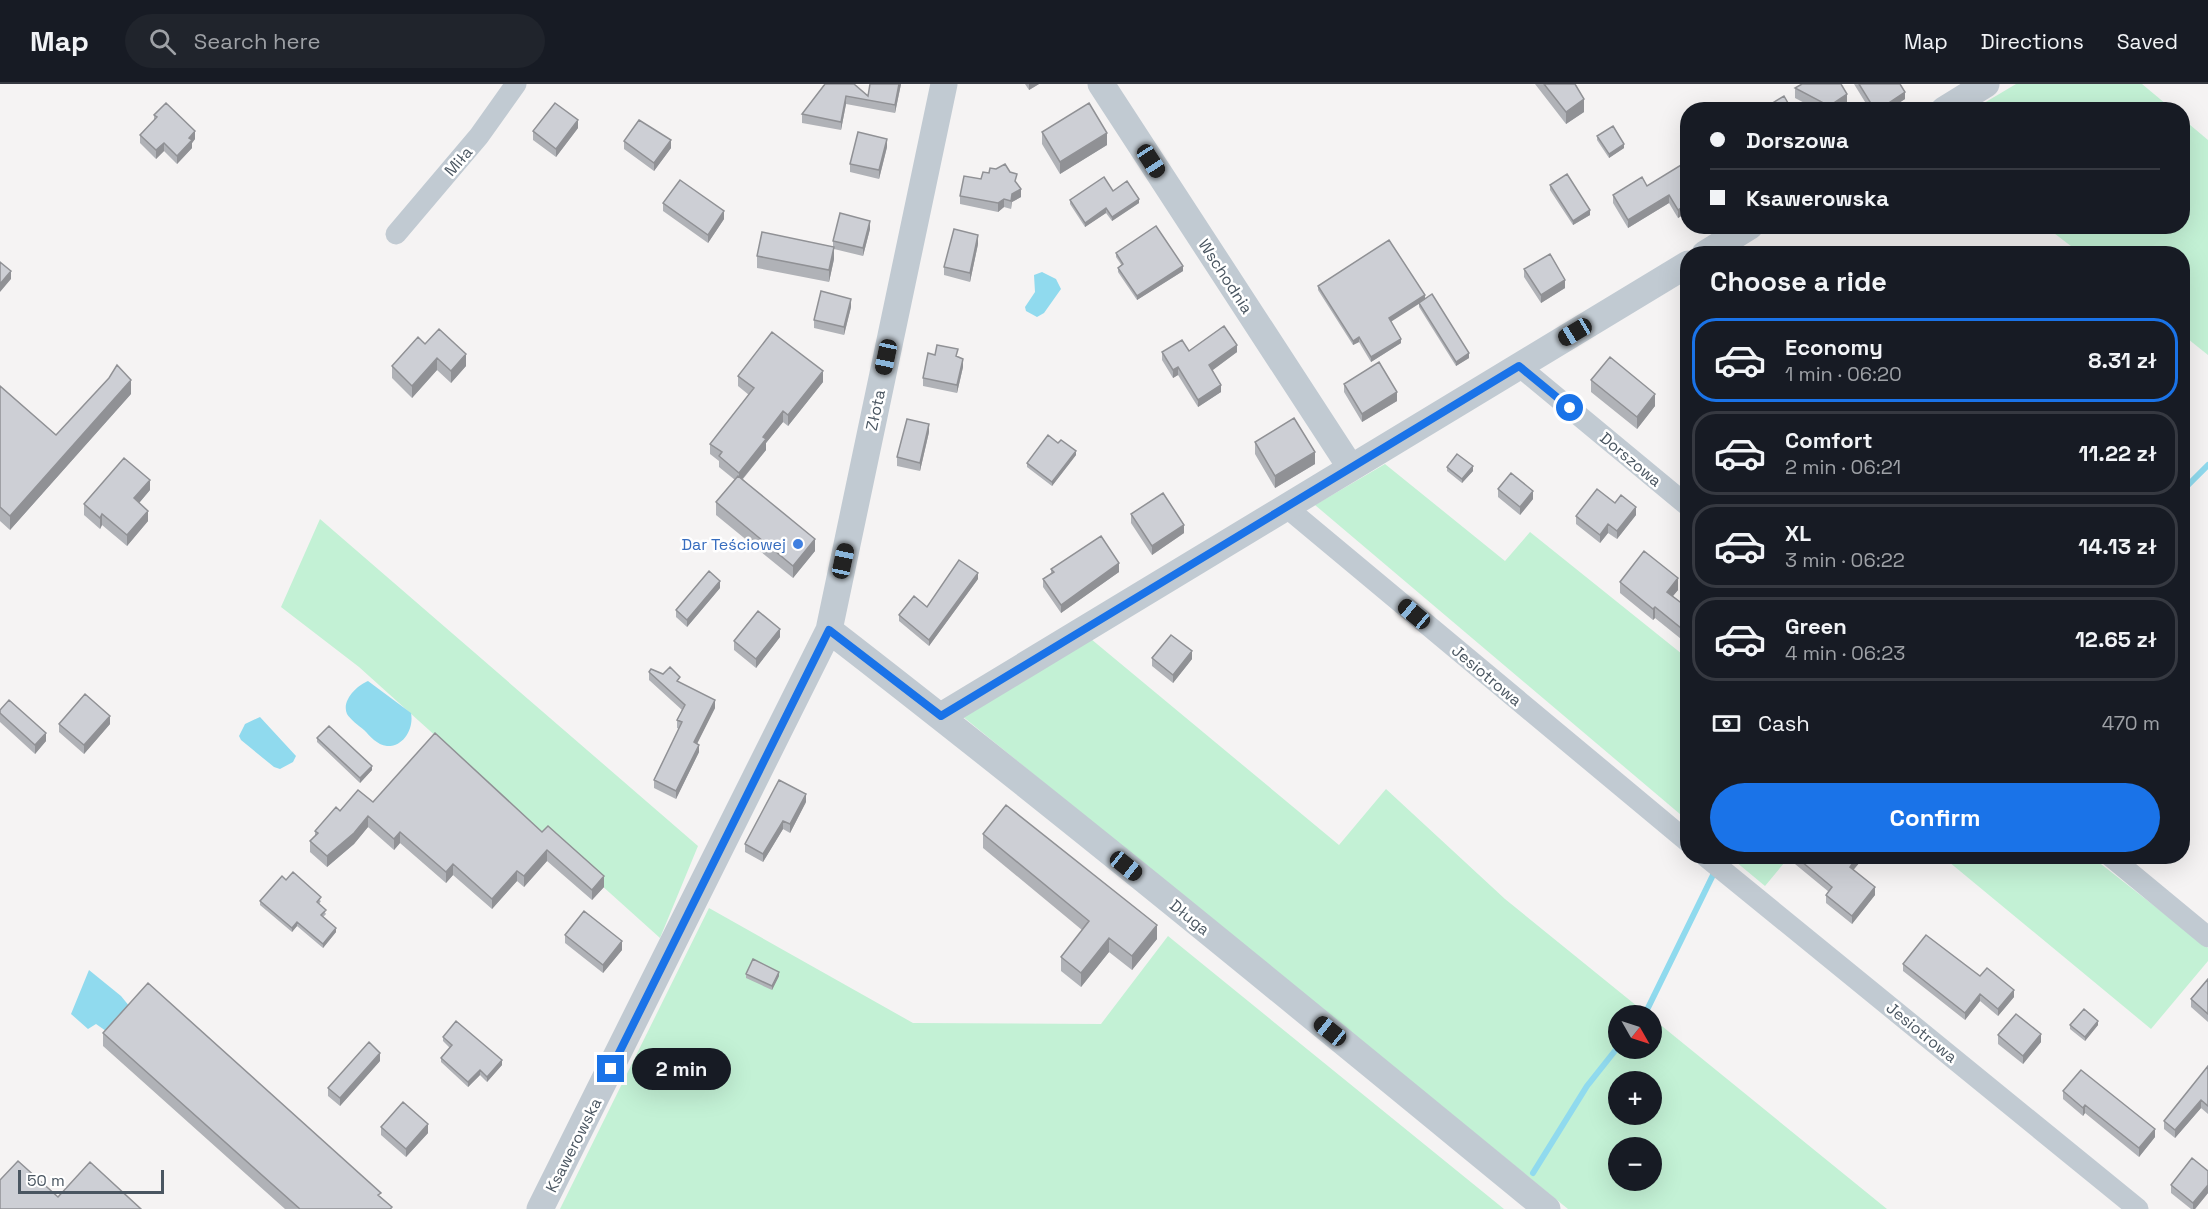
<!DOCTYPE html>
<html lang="en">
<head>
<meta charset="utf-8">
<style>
  body { margin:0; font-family:"Space Grotesk",sans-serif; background:#20242c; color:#f1f3f6; height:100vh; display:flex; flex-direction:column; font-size:22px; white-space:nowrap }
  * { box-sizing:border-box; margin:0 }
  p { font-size:20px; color:#9ea1a6 }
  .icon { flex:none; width:33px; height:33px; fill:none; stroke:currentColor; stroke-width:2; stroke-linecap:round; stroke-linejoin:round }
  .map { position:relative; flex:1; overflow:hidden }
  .panel { position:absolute; left:1680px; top:162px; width:510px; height:618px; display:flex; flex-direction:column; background:#171b24; border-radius:24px; box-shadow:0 6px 24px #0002 }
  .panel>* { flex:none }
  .hud { position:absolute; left:1680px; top:18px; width:510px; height:132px; border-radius:24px; box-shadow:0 6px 24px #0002; display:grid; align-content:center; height:132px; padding:0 30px; background:#171b24 }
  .needle { width:39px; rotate:129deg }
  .buttons { position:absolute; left:1608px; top:921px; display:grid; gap:12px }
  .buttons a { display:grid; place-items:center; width:54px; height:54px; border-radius:50%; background:#171b24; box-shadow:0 6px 24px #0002; font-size:30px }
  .scale { position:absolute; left:18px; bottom:15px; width:146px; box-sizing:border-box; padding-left:6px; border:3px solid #4a5661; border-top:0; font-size:16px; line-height:21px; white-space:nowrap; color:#4a5661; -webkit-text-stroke:4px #fff; paint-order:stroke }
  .end { position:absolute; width:27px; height:27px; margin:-14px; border:8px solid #1a73e8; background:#fff; box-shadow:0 0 0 3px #fff }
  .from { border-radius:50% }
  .bubble { position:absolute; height:42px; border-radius:21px; background:#171b24; box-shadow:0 6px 24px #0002; font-size:20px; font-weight:700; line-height:42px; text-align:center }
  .car { position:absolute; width:18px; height:36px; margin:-18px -9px; border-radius:8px; box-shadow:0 0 4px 2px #0007; background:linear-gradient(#222 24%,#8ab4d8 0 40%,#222 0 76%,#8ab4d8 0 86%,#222 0) }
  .hud b { display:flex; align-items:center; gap:21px; height:57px; font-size:22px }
  .hud b+b { border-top:2px solid #363941 }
  .hud i { width:15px; height:15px; background:#f1f3f6 }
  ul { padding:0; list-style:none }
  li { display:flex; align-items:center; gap:18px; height:84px; margin:0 12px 9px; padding:0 18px; border:3px solid #363941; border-radius:24px }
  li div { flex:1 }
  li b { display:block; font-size:22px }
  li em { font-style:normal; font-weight:700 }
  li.active { border-color:#1a73e8 }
  li>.icon { width:54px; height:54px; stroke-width:1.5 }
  h2 { padding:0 30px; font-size:27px; line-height:72px }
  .pay { display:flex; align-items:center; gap:15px; height:66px; padding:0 30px; font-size:22px }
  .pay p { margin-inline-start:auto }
  .button { display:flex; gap:12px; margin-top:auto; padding:12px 30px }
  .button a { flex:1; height:69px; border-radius:36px; background:#1a73e8; color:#fff; font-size:24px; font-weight:700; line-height:69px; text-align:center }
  header { display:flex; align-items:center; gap:36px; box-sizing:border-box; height:84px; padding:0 30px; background:#171b24; border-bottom:2px solid #363941 }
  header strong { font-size:28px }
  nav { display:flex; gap:33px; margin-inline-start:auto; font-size:21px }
  .search { width:420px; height:54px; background:#20242c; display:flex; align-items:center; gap:15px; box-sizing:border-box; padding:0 21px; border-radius:33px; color:#9ea1a6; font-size:22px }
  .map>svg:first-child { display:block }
</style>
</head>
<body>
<header>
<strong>Map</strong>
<div class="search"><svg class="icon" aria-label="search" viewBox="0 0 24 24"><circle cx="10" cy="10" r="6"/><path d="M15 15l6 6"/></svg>Search here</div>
<nav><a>Map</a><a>Directions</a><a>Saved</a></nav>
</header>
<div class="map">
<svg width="2208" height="1125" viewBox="0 0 2208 1125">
  <rect width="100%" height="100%" fill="#f5f3f3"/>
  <!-- green -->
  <path fill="#c3f1d5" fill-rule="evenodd" d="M2016 0H2142L2172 25H1974Z
    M2183 35 2208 56V271L2183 251 2182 170 2080 169 2046 143 2182 142Z
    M1385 380 1505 477 1530 448 1687 574V736L1315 421Z
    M320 435 698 762 660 854 359 583 281 523Z
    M1091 555 1339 761 1386 705 1505 815 1648 931 1618 932V964H1652V934L1887 1125H1568L962 632ZM1618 998H1652V1030H1618ZM1618 1064H1652V1096H1618Z
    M1730 773H1789L1765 802Z
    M1943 773H2092L2208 864V877L2151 945Z
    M709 824 913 939 1101 940 1168 852 1504 1125H560Z"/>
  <!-- water -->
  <path fill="#90daee" d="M1042 188 1056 195 1061 205 1044 229 1037 233 1026 227 1025 223 1035 208 1034 191Z
    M368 597 411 629C414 644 404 663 387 662 377 661 370 652 364 646 359 642 350 635 347 630 341 616 358 601 368 597Z
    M260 633 296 672 293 678 280 685 274 683 241 656 239 652 245 640Z
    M89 886 121 912 130 923 106 947 96 940 88 945 71 930Z"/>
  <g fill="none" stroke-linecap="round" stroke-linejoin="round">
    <!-- stream -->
    <path stroke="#90daee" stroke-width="6" d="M2182 407 2208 381
      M1644 932 1713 791
      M1533 1089 1587 1002 1618 963"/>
    <!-- minor -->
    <path stroke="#c1cad2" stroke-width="21" d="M396 150 479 52 516 0
      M1519 282 1688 422
      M1286 423 1688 758
      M1705 772 2138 1125
      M2110 772 2208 853"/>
    <!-- tertiary -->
    <path stroke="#c1cad2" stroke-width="27" d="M1101 0 1351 384
      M1944 26 1986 0
      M1705 170 1750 142
      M829 546C1072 734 1309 930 1547 1125
      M941 632 1688 180
      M540 1125 829 546 944 0"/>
  </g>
  <!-- wall -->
  <path fill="#b0b2b7" d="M825 0 868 12 901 0 895 29 846 20 841 46 802 39V30Z
    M1025 0H1039L1029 6Z
    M1535 0H1575L1584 28 1566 40Z
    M1854 0H1900L1905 15 1888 26H1870Z
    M1795 4 1847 19 1837 26H1818L1795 14Z
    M154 31 195 55 192 59V64L177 80 164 67 156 75 140 59V51L154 36Z
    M578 44 556 73 533 56V47Z
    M1042 48 1107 61 1060 90 1042 60Z
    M1597 52 1624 64 1609 74 1597 56Z
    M624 57 671 64 654 87 624 65Z
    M887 63 879 95 850 88V80Z
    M1688 80V128L1678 134 1669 119 1628 144 1613 119V111L1647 102Z
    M981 95 1017 99 1021 113 1012 118 1011 125 1004 123 998 128 960 120V112Z
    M1550 101 1590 131 1573 141 1550 106Z
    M1113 107 1139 119 1112 137 1106 129 1085 143 1070 120V116Z
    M663 119 724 135 708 159 663 127Z
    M2016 142H2031L2025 150Z
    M870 145 863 172 834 165V175L829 198 757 184V172L833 163V157Z
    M978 160 970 198 944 191V183Z
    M1116 169 1183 187 1137 216 1118 188V184L1122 182 1116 173Z
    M1524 185 1565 204 1541 219 1524 193Z
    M1318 202 1425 214 1469 274 1456 282 1419 223V219L1391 237 1401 259 1371 278 1359 258 1353 261 1318 206Z
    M851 223 844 251 814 244V236Z
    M425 260 466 282 451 299 437 286 412 314 392 294V282Z
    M1189 267 1237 268 1212 286 1221 308 1198 323 1178 291 1173 294 1162 276V268Z
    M935 271 958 273 963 283 957 309 923 302V294Z
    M738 292 823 298 788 342 783 338 766 359V366L743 395 815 467 793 494 716 431V418L735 396 719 383V377L710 370V360L749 311 738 302Z
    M1591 296 1655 322 1637 345 1591 308Z
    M1344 300 1397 317 1362 338 1344 308Z
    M0 302 56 351 131 310 10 446 0 437Z
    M929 348 920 387 897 382V373Z
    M1255 358 1315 380 1275 404 1255 370Z
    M1076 371 1052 402 1027 383V379Z
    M1447 383 1473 387 1462 399 1447 387Z
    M1498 405 1533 415 1520 431 1498 413Z
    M150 406 139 419 148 437 127 462 102 441 100 445 84 431V420Z
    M1615 419 1636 431 1617 455 1608 449 1600 459 1576 440V432Z
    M1131 430 1184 449 1152 471 1131 439Z
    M1051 485 1119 488 1061 529 1043 503V495L1051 490Z
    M978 495 929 562 899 537V531L927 523Z
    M1620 498 1678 506 1673 512 1688 524 1686 559 1655 534 1653 536 1620 509Z
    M720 504 687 543 676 533V526Z
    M780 553 756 584 734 566V557Z
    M1152 574 1192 575 1173 599 1152 582Z
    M649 588 680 599 715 624 697 659 699 668 676 715 654 704V696L679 645 677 644V636L682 626 649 596Z
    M0 626 46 657 35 670 0 638Z
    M59 640H110L84 670 59 648Z
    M317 654 372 686 360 699 317 658Z
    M373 718 542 748 604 803 592 816 547 777 524 803 517 797 492 825 453 791 446 799 400 759 394 766 368 743 354 760 327 783 310 768V757L315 752V747L340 727Z
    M806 718 790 749 783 745 763 778 745 768V760Z
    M983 750 1157 855 1132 886 1109 868 1081 903 1061 887V873L1082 846 983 764Z
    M1795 772H1860V778L1853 786 1875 811 1852 840 1826 819V811L1829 808 1795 780Z
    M286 796 321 817 319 820 326 830 323 833 336 848 323 864 297 842 292 848 260 821V817Z
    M565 851 622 866 603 889 565 859Z
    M1903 880 1980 892 2014 913 1998 932 1980 917 1965 936 1903 887Z
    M746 890 779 892 772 906 746 894Z
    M2208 895V938L2191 923V915Z
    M2070 941H2098L2085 957 2070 945Z
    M103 949 381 1114 392 1125H285L103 962Z
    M1998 951 2041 958 2023 980 1998 960Z
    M443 953 502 981 487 998 480 991 468 1003 441 978V974L450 964 443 957Z
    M380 977 340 1022 328 1012V1004Z
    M2208 982V1030L2201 1024 2175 1054 2164 1045V1037Z
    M2063 1007 2155 1053 2139 1073 2085 1029 2083 1032 2063 1015Z
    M381 1043 428 1049 406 1073 381 1051Z
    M2208 1087V1109L2195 1125H2191L2171 1109V1101Z"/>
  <!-- shaded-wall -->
  <path fill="#909195" d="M899 0H901L895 29V21Z
    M1029 0H1039L1029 6Z
    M1905 8V15L1888 26H1878Z
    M1847 10V19L1837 26H1829V22Z
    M846 12V20L841 46V38Z
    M1584 15V28L1566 40V28Z
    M578 36V44L556 73V65Z
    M195 47V55L192 59V64L177 80V72L189 54Z
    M1107 49V61L1060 90V78Z
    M887 55V63L879 95V86Z
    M671 56V64L654 87V79Z
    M164 59V67L156 75V66Z
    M1624 60V64L1609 74V70Z
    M1021 105V113L1012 118 1011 125 1012 110Z
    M1669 111V119L1628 144V136Z
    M1004 115V123L998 128V119Z
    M1139 115V119L1112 137V133Z
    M1688 119V128L1678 134V126Z
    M1106 124V129L1085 143V139Z
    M1590 126V131L1573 141V137Z
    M724 127V135L708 159V151Z
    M870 137V145L863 172V164Z
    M2026 142H2031L2025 150V143Z
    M978 151V160L970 198V189Z
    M834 163V175L829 198V186Z
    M1183 182V187L1137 216V212Z
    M11 187V195L0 208V200Z
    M1565 196V204L1541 219V211Z
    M1425 211V216L1389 239V234Z
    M851 215V223L844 251V243Z
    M1359 253V258L1353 261V257Z
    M1401 255V259L1371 278V273Z
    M1237 261V268L1209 289V281Z
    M1469 269V274L1456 282V278Z
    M466 270V282L451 299V287Z
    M437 274V286L412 314V302Z
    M963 275V283L957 309V301Z
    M1178 283V291L1173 294V286Z
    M823 287V298L788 342V331Z
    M131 296V310L10 446V432Z
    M1221 301V308L1198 323V316Z
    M1397 308V317L1362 338V330Z
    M1655 310V322L1637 345V333Z
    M783 327V338L766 359V366L739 399V389L763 353Z
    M929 340V348L920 387V379Z
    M1076 367V371L1052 402V398Z
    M1315 368V380L1275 404V392Z
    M1473 382V387L1462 399V395Z
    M150 396V406L134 425V414Z
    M1533 407V415L1520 431V423Z
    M1636 423V431L1617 455V447Z
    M148 427V437L127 462V451Z
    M102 430V441L100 445V434Z
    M1608 440V449L1600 459V451Z
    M1184 441V449L1152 471V462Z
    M815 455V467L793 494V482Z
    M1119 479V488L1061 529V521Z
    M978 489V495L929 562V556Z
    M1678 494V506L1667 519V508Z
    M720 497V504L687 543V536Z
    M1655 523V534L1653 536V525Z
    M780 545V553L756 584V575Z
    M1688 547V558L1686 559V548Z
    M1192 567V575L1173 599V591Z
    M715 616V624L694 666V658Z
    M110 632V640L84 670V661Z
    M46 649V657L35 670V661Z
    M699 661V668L676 715V707Z
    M372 682V686L360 699V694Z
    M806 710V718L790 749V740Z
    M368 732V743L354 760 327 783V772Z
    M783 737V745L763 778V770Z
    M400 748V759L394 766V755Z
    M547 766V777L524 803V792Z
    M1858 772H1860V778L1850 790V783Z
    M453 780V791L446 799V788Z
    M517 787V797L492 825V815Z
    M604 792V803L592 816V806Z
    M1875 803V811L1852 840V832Z
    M297 838V842L292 848V844Z
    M1157 841V855L1132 886V872Z
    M336 844V848L323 864V860Z
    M1109 854V868L1081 903V889Z
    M622 857V866L603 889V881Z
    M779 888V892L772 906V902Z
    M2014 906V913L1998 932V925Z
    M1980 910V917L1965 936V929Z
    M2098 937V941L2085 957V953Z
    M2041 950V958L2023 980V972Z
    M380 969V977L340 1022V1014Z
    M502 976V981L487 998V993Z
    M480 986V991L468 1003V998Z
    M2201 1016V1024L2175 1054V1046Z
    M2085 1021V1029L2083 1032V1024Z
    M428 1040V1049L406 1073V1065Z
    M2155 1045V1053L2139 1073V1064Z
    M2208 1101V1109L2195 1125H2193V1119Z"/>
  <!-- building -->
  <path fill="#cdcfd5" stroke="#909195" stroke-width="1.5" d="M825 0H854L868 12 870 0H899L895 21 846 12 841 38 802 30Z
    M1544 0H1575L1584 15 1566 28Z
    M1802 0H1841L1847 10 1829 22 1795 4Z
    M1859 0H1900L1905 8 1878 26H1875Z
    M1784 12 1792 26H1764L1763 25Z
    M166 19 195 47 189 54 192 56 177 72 164 59 156 66 140 51 157 33 154 31Z
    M555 19 578 36 556 65 533 47Z
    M1089 19 1107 49 1060 78 1042 48Z
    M639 36 671 56 654 79 624 57Z
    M1613 42 1624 60 1609 70 1597 52Z
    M858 48 887 55 879 86 850 80Z
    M1686 78 1688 80V119L1678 126 1669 111 1628 136 1613 111 1642 93 1647 102Z
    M1005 80 1010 88 1017 90 1015 97 1021 105 1012 110 1011 117 1004 115 998 119 960 112 964 92 981 95 983 88 989 89 990 84 996 85Z
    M1567 90 1590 126 1573 137 1550 101Z
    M1104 93 1113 107 1127 97 1139 115 1112 133 1106 124 1085 139 1070 116Z
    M680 96 724 127 708 151 663 119Z
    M840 129 870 137 863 164 833 157Z
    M1156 142 1183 182 1137 212 1118 184 1123 180 1116 169Z
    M954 145 978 151 970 189 944 183Z
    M762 148 834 163 829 186 757 172Z
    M1389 156 1425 211 1389 234 1401 255 1371 273 1359 253 1353 257 1318 202Z
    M1550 170 1565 196 1541 211 1524 185Z
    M0 178 11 187 0 200Z
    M821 207 851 215 844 243 814 236Z
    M1432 210 1469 269 1456 278 1419 219Z
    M1224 242 1237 261 1209 281 1221 301 1198 316 1178 283 1173 286 1162 268 1182 256 1189 267Z
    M439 245 466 270 451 287 437 274 412 302 392 282 418 253 425 260Z
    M772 248 823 287 788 331 783 327 763 353 766 355 739 389 719 372 722 368 710 360 754 304 738 292Z
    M937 261 958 265 956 272 963 275 957 301 923 294 928 269 935 271Z
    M1610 273 1655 310 1637 333 1591 296Z
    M1379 278 1397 308 1362 330 1344 300Z
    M117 281 131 296 10 432 0 423V302L56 351 109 294Z
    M1294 334 1315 368 1275 392 1255 358Z
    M907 335 929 340 920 379 897 373Z
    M1048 351 1058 359 1061 356 1076 367 1052 398 1027 379Z
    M1457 370 1473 382 1462 395 1447 383Z
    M124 374 150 396 134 414 148 427 127 451 102 430 100 434 84 420Z
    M1511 389 1533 407 1520 423 1498 405Z
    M738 392 815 455 793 482 716 418Z
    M1597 405 1615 419 1621 411 1636 423 1617 447 1608 440 1600 451 1576 432Z
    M1163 409 1184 441 1152 462 1131 430Z
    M1101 452 1119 479 1061 521 1043 495 1054 488 1051 485Z
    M1644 467 1678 494 1667 508 1688 524V547L1686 548 1655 523 1653 525 1620 498Z
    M959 476 978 489 929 556 899 531 914 512 927 523Z
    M709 487 720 497 687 536 676 526Z
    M758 527 780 545 756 575 734 557Z
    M1171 551 1192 567 1173 591 1152 574Z
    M670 583 680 593 677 597 715 616 694 658 699 661 676 707 654 696 682 638 677 636 685 621 649 588 651 585 663 590Z
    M85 610 110 632 84 661 59 640Z
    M9 616 46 649 35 661 0 629V626Z
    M329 642 372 682 360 694 317 654Z
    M435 649 542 748 548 742 604 792 592 806 547 766 524 792 517 787 492 815 453 780 446 788 400 748 394 755 368 732 354 749 327 772 310 757 318 749 315 747 336 723 340 727 358 706 373 718Z
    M779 696 806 710 790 740 783 737 763 770 745 760Z
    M1006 721 1157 841 1132 872 1109 854 1081 889 1061 873 1089 837 983 750Z
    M1795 772H1858L1850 783 1875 803 1852 832 1826 811 1832 803Z
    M293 788 321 813 317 818 326 826 321 831 336 844 323 860 297 838 292 844 260 817 282 792 286 796Z
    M584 827 622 857 603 881 565 851Z
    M1926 851 1980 892 1987 884 2014 906 1998 925 1980 910 1965 929 1903 880Z
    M753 875 779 888 772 902 746 890Z
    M2208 895V930L2191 915Z
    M148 899 381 1109 378 1111 392 1123 390 1125H300L103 949Z
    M2084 925 2098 937 2085 953 2070 941Z
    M2016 930 2041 950 2023 972 1998 951Z
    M456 937 502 976 487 993 480 986 468 998 441 974 452 961 443 953Z
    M369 958 380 969 340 1014 328 1004Z
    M2208 982V1022L2201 1016 2175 1046 2164 1037Z
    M2081 986 2155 1045 2139 1064 2085 1021 2083 1024 2063 1007Z
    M403 1018 428 1040 406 1065 381 1043Z
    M2192 1074 2208 1087V1101L2193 1119 2171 1101Z
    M18 1077 58 1113 90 1078 141 1125H0V1096Z"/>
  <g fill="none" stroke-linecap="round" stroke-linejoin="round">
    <!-- route -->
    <path stroke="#1a73e8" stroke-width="8" d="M611 985 829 546 941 632 1519 282 1570 324"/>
  </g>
  <!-- markers -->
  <circle fill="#3f7fe0" stroke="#fff" stroke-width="2" cx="798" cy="460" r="6"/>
  <g text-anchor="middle" stroke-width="5" stroke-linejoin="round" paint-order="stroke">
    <!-- street labels -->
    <g font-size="16" fill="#4a5661" stroke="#fff">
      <text transform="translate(458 77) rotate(-49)" y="6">Miła</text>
      <text transform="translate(1226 192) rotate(57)" y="6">Wschodnia</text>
      <text transform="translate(875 326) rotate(-78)" y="6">Złota</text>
      <text transform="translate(1631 375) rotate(40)" y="6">Dorszowa</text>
      <text transform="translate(1487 591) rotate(40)" y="6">Jesiotrowa</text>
      <text transform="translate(1190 833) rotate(39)" y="6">Długa</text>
      <text transform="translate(1922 948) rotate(39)" y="6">Jesiotrowa</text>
      <text transform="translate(573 1061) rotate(-63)" y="6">Ksawerowska</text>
    </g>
    <!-- shop labels -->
    <g font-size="16" fill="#366cbe" stroke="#fff" text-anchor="end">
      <text x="786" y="466">Dar Teściowej</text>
    </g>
  </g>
</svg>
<div class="buttons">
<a><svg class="needle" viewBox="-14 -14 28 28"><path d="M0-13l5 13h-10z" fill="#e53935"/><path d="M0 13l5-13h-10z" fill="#9ea1a6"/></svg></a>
<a>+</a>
<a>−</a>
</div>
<div class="scale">50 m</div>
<i class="end from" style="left:1570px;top:324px"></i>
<i class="end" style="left:611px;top:985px"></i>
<div class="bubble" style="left:632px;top:964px;width:99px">2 min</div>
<i class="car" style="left:1151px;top:77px;rotate:147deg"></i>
<i class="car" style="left:1575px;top:248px;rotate:239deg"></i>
<i class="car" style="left:886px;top:273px;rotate:192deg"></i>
<i class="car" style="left:843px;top:477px;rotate:12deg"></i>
<i class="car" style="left:1414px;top:530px;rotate:310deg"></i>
<i class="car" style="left:1126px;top:782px;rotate:129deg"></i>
<i class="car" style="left:1330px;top:947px;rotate:309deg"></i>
<div class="hud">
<b><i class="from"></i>Dorszowa</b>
<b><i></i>Ksawerowska</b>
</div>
<section class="panel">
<h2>Choose a ride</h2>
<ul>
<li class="active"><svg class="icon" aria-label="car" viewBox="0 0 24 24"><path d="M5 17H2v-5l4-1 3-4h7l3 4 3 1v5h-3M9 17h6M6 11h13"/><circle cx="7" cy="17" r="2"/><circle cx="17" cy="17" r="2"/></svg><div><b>Economy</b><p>1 min · 06:20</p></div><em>8.31 zł</em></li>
<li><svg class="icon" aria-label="car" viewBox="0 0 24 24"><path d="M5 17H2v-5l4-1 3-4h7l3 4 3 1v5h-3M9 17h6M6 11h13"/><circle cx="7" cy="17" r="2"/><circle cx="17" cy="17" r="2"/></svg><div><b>Comfort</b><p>2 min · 06:21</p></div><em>11.22 zł</em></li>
<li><svg class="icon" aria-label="car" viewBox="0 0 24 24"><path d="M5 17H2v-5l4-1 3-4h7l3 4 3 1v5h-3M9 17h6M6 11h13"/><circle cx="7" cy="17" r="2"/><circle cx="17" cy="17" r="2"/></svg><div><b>XL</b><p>3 min · 06:22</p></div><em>14.13 zł</em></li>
<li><svg class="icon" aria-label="car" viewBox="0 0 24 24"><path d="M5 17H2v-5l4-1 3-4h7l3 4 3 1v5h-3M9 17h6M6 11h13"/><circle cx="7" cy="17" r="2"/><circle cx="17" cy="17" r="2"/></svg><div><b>Green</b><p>4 min · 06:23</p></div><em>12.65 zł</em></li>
</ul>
<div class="pay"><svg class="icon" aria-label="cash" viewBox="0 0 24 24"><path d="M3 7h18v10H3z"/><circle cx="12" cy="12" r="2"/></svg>Cash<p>470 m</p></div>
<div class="button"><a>Confirm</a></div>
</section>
</div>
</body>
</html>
